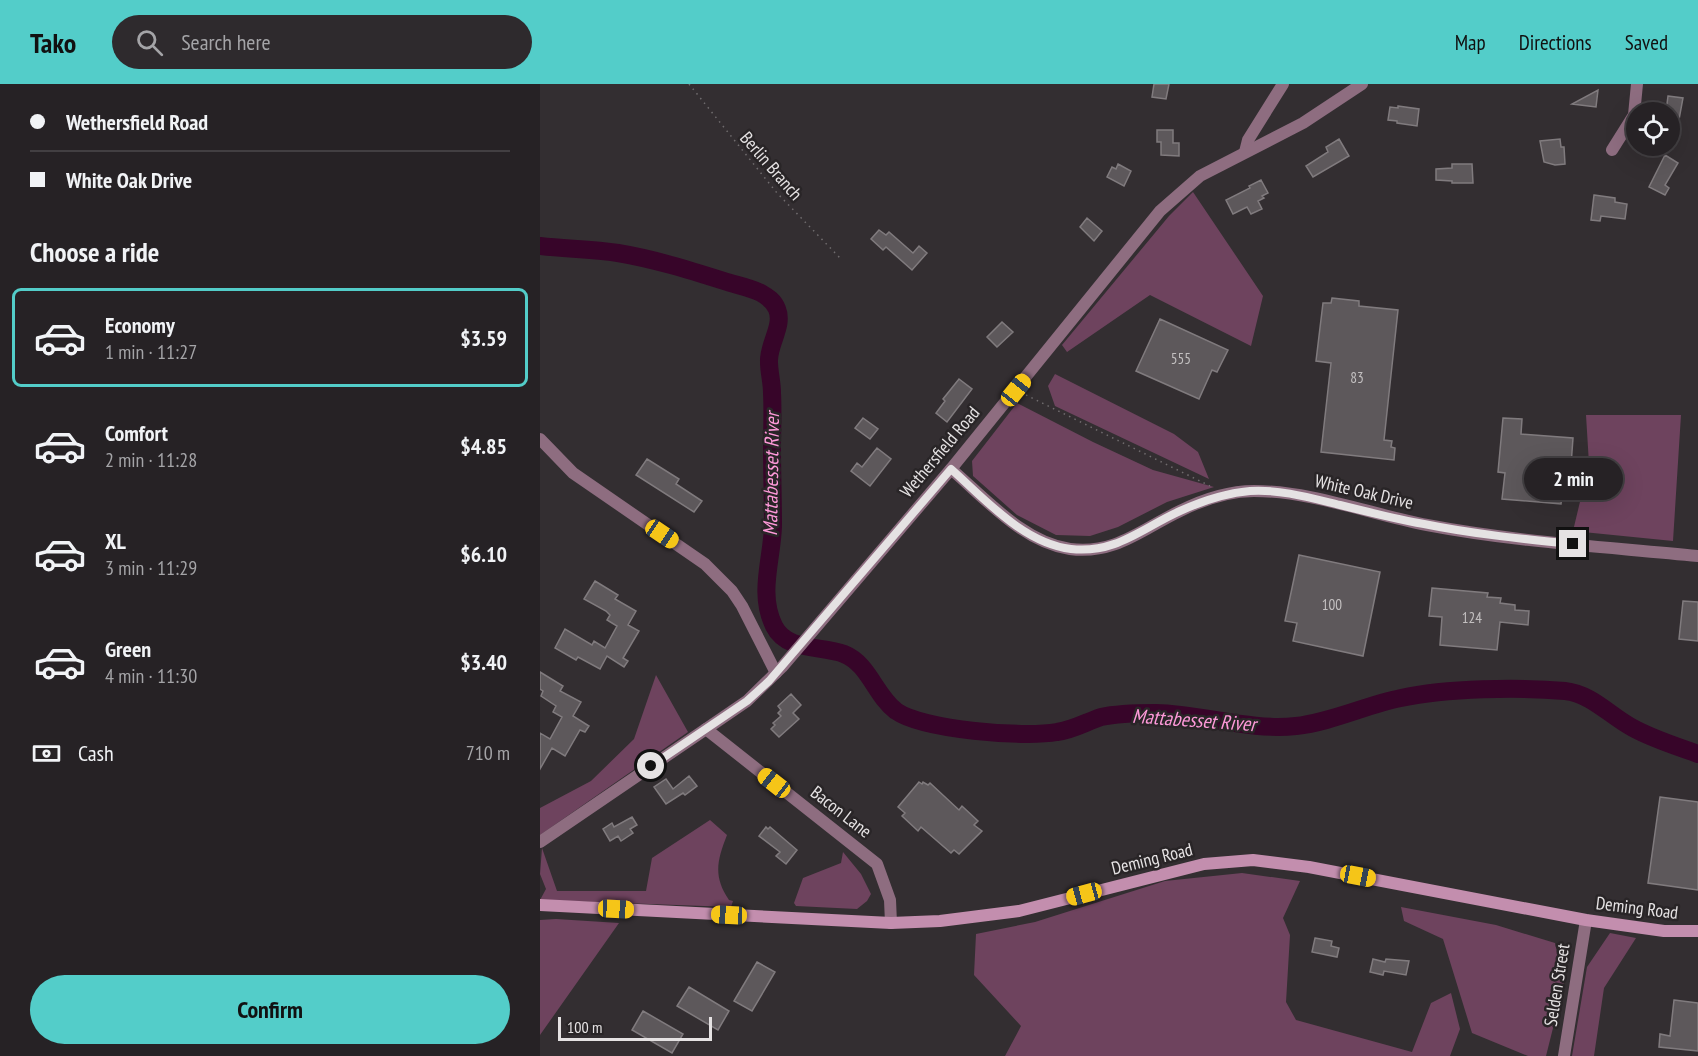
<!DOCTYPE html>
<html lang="en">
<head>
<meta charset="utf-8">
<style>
  body { margin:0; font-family:"PT Sans Narrow",sans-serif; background:#2e2a2d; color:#f1f3f6; height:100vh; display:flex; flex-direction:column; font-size:22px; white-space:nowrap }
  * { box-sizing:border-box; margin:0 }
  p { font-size:20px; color:#a4a4a7 }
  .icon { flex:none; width:33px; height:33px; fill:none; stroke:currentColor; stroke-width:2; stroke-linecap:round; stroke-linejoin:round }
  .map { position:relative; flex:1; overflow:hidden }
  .side { display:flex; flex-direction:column; background:#262225; width:540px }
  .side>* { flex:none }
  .banner { display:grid; align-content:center; height:132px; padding:0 30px; background:#262225 }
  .buttons { position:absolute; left:1086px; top:18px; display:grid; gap:12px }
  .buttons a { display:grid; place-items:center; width:54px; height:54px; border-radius:50%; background:#262225; box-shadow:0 6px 24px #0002,0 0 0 2px #423f42; font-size:30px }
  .scale { position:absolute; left:18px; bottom:15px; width:154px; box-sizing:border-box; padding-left:6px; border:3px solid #e5e2e3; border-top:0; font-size:16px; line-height:21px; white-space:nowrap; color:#e5e2e3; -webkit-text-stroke:4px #292527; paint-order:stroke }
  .end { position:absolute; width:27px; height:27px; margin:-14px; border:8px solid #e5e2e3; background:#111; box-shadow:0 0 0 3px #111 }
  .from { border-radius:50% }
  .bubble { position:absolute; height:42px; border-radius:21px; background:#262225; box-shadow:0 6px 24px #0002,0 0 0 2px #423f42; font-size:20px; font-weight:700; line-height:42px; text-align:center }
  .car { position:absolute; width:18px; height:36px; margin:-18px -9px; border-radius:8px; box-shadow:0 0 4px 2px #0007; background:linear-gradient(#f5c518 24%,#345 0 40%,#f5c518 0 76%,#345 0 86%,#f5c518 0) }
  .banner b { display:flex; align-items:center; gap:21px; height:57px; font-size:22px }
  .banner b+b { border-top:2px solid #423f42 }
  .banner i { width:15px; height:15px; background:#f1f3f6 }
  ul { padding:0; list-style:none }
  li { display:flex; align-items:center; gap:18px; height:99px; margin:0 12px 9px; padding:0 18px; border:3px solid transparent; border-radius:9px }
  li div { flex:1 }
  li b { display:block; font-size:22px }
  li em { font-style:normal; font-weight:700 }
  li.selected { border-color:#53cdc9 }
  li>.icon { width:54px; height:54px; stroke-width:1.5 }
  h2 { padding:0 30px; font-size:27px; line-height:72px }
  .pay { display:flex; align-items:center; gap:15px; height:66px; padding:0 30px; font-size:22px }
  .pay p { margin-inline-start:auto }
  .button { display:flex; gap:12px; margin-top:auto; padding:12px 30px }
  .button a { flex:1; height:69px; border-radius:36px; background:#53cdc9; color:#111; font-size:24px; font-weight:700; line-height:69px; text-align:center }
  header { display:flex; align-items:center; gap:36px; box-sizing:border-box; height:84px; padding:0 30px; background:#53cdc9; color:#111 }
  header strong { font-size:28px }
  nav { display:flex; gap:33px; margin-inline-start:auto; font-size:21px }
  .search { width:420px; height:54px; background:#2e2a2d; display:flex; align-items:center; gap:15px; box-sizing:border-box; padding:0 21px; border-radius:33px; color:#a4a4a7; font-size:22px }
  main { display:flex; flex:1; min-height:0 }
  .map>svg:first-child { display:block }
</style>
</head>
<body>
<header>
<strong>Tako</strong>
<div class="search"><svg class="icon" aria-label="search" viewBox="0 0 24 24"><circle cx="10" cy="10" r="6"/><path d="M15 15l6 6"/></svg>Search here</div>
<nav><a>Map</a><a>Directions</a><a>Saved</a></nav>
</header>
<main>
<section class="side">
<div class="banner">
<b><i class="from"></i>Wethersfield Road</b>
<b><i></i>White Oak Drive</b>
</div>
<h2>Choose a ride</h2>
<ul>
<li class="selected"><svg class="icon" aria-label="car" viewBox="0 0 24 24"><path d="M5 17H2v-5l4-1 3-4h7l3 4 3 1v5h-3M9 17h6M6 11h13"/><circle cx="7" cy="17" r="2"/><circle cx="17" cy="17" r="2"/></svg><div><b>Economy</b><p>1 min · 11:27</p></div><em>$3.59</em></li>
<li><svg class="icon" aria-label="car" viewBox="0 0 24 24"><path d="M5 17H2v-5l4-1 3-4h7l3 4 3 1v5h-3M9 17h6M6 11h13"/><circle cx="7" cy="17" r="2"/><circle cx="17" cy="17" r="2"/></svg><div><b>Comfort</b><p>2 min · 11:28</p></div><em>$4.85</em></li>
<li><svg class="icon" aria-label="car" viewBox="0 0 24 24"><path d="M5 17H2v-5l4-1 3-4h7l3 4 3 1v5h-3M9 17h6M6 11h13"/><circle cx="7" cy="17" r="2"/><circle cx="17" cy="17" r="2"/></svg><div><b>XL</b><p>3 min · 11:29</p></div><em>$6.10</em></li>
<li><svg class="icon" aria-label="car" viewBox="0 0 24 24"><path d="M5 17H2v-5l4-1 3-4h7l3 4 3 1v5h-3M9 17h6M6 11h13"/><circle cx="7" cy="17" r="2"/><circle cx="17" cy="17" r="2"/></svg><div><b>Green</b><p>4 min · 11:30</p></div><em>$3.40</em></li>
</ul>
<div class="pay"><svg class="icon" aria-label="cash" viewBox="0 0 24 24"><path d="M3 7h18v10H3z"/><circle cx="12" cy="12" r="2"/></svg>Cash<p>710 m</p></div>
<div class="button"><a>Confirm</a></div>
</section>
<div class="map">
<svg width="1158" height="972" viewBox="0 0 1158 972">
  <rect width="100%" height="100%" fill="#332e31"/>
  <!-- green -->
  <path fill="#6e435e" d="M653 108 723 212 711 262 610 211 527 268 522 261 629 132Z
    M515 290 634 350 658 368 669 395 515 322 508 302Z
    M477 319 553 358 613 386 674 403 627 418 578 443 550 452 516 451 477 431 433 392 432 377Z
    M1046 331H1141L1133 457 1033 447 1049 380Z
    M116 591 148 648 0 751V724L51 697 94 655Z
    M170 736 187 751C177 777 173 792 189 816L193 817 191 823 0 816 6 805 0 790 2 764 17 807H106L112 774Z
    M303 768 321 790 331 810 327 817 317 825 256 822 254 819 263 794 301 779Z
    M702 789 760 797 743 834 750 851 746 918 756 936 872 968 891 919 911 909 920 945 910 972H465L481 942 434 891 436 850 495 838 625 797Z
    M861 823 956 841 1015 859 1024 900 1006 972H988L932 949 903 855 864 837Z
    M16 835 79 839 0 951V836Z
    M1070 849 1096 854 1064 904 1054 972H1032L1047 883Z"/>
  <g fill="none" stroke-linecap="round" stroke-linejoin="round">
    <!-- river -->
    <path stroke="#370529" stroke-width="18" d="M0 162C26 165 52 165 78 169 114 175 149 186 184 197 196 201 209 203 221 209 228 213 234 217 237 225 244 242 228 260 229 278 229 288 232 298 232 309 233 327 232 345 232 364 232 390 233 416 233 442 232 476 218 509 234 542 247 568 281 561 304 570 329 580 335 611 356 627 383 646 484 654 517 648 533 646 546 638 561 633 579 629 598 629 616 629 663 630 709 647 756 642 792 638 826 621 861 614 906 604 980 603 1025 607 1052 610 1070 632 1093 644 1113 655 1136 662 1158 670"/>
  </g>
  <!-- building -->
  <path fill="#5d585b" stroke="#807b7e" stroke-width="1.5" d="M614 0H629L626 15 612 13Z
    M1058 6 1056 23 1032 20Z
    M1128 12 1143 14 1138 41 1130 40V28H1126Z
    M858 22 879 25 877 42 857 39V37L848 36 850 23 858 24Z
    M617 46H633V59H639V72L621 71V58H617Z
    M799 55 809 72 773 93 766 82 788 68 786 63Z
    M1020 55 1021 63H1024L1025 80 1015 81 1004 78 1000 57Z
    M1125 71 1138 79 1125 101 1129 104 1125 111 1109 103Z
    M578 80 591 87 584 102 567 93 572 83 576 85Z
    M912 80H932L933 99H912V97L896 96V85L912 84Z
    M721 96 728 109 722 112 724 114 718 117 722 125 711 130 707 123 693 130 686 116 710 104 709 102Z
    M1054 111 1075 114V118L1087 120 1085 135 1061 132 1060 137 1051 136Z
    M547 134 562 147 554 157 540 143Z
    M339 146 346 151 349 148 373 169 379 162 387 169 372 186 346 163 343 166 331 155Z
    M792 214 819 217V222L858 226 844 356 852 357 851 363 855 364 854 376 781 368 791 279 776 277 783 219H791Z
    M620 235 688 266 677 288 672 286 659 315 596 287Z
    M462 238 473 248 457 263 447 253Z
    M419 295 432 305 407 338 396 329 405 317 403 315Z
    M323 334 338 345 330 355 315 344Z
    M963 334 982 335 981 350 1033 354 1030 395 1024 394 1021 420 962 415 965 389 958 388Z
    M337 364 351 375 330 402 311 387 317 379 322 383Z
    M107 375 139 395 136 400 162 417 154 428 96 391Z
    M759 471 840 488 823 572 753 557 757 539 745 537Z
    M55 497 78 511 75 515 96 527 88 541 99 547 83 574 88 577 84 583 67 572 60 585 38 573 36 576 15 564 25 545 52 561 54 557 65 564 77 542 67 536 70 531 66 527 44 515Z
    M892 504 948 509 947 513 961 514 960 519 975 521V526L989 527 988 541 960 538 957 566 900 561 902 533 889 532Z
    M1143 517 1158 518V557L1139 555Z
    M0 588 23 602 20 607 41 618 33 632 49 642 45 648 40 646 25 672 12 664 0 685V649L10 655 22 633 13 628 16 622 1 612 3 607 0 605Z
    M251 610 261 621 253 629 259 635 239 653 231 645 235 641 233 639 241 632 238 629 241 626 238 622Z
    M149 692 157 702 145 711 143 709 126 720 114 703 126 695 133 705Z
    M379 698 382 700 383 698 388 701 390 699 419 726 422 722 438 737 434 741 442 747 419 770 414 766 411 769 381 743 378 747 362 732 365 729 358 723Z
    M1120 713 1158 718V806L1108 799Z
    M92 733 97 741 90 745 93 749 81 757 78 752 70 757 63 745 72 739 74 743Z
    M226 743 228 745 230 743 257 766 246 780 236 772 240 768 219 752Z
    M775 854 792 857 791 862 799 864 797 873 772 868Z
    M833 875 845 878 846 875 869 877 866 891 844 887 843 891 830 888Z
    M217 878 235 888 212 927 194 917Z
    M149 903 189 927 178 946 137 922Z
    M1134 916 1158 919V967L1119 963 1120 950 1130 952Z
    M103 927 143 950 132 969 92 946Z"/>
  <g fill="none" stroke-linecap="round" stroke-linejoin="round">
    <!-- path -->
    <path stroke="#706c6e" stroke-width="1.5" stroke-dasharray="1.5 4.5" stroke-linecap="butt" d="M149 0 237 109 300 174
      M486 311 670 402"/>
    <!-- minor -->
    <path stroke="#8e6d80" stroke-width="12" d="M1072 66 1094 31 1097 0
      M705 68 708 56 743 0
      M0 355 33 389 165 480 192 507 202 522 236 589
      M411 385C446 415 483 458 530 465 575 471 602 445 640 427 662 416 688 407 714 407 772 407 830 430 887 441 976 458 1068 463 1158 472
      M0 758 166 645
      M1024 972 1046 836"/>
    <!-- tertiary -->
    <path stroke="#8e6d80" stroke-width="12" d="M351 839 350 816 337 780 166 645 207 617 242 583 411 385 620 127 660 92 763 39 822 0"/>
    <!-- secondary -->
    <path stroke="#c38eae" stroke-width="12" d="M0 821 351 839 400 837 479 827 664 780 713 776 769 783 1046 836 1124 847H1158"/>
  </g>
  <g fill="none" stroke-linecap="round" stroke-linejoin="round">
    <!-- route -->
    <path stroke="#e5e2e3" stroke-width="8" d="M111 682 207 617 229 597 411 385C445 415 483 459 531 465 576 470 602 444 640 427 662 417 686 409 710 407 740 405 771 414 800 421 828 428 856 435 884 440 933 450 983 455 1033 460"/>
  </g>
  <g text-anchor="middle" stroke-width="5" stroke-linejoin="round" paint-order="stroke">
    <!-- number labels -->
    <g font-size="15" fill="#c3c0c1">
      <text x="641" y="280">555</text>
      <text x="817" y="299">83</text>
      <text x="792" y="526">100</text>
      <text x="932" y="539">124</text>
    </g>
    <!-- street labels -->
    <g font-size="18" fill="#e5e2e3" stroke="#292527">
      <text transform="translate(231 82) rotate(49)" y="6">Berlin Branch</text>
      <text transform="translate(400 368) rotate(-50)" y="6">Wethersfield Road</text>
      <text transform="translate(824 408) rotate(13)" y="6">White Oak Drive</text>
      <text transform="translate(301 728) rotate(38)" y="6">Bacon Lane</text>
      <text transform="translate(612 775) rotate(-14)" y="6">Deming Road</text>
      <text transform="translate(1097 824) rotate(7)" y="6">Deming Road</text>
      <text transform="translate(1017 901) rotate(-81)" y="6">Selden Street</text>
    </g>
    <!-- water labels -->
    <g font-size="20" font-style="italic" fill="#fe99d9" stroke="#292527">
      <text transform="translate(231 390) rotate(-89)" y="7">Mattabesset River</text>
      <text transform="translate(654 636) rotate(4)" y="7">Mattabesset River</text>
    </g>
  </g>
</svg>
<div class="buttons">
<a><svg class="icon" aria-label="locate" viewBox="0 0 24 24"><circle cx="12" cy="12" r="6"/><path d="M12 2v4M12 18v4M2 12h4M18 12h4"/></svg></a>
</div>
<div class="scale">100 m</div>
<i class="end from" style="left:111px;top:682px"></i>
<i class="end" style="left:1033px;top:460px"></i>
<div class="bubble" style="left:984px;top:374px;width:99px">2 min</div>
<i class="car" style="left:476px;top:306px;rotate:39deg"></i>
<i class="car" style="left:122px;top:450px;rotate:124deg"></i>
<i class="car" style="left:234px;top:699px;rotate:308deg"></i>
<i class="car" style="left:818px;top:792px;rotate:101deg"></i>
<i class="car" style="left:544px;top:810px;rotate:255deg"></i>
<i class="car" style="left:76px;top:825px;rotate:93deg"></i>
<i class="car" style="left:189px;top:831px;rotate:273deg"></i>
</div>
</main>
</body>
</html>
